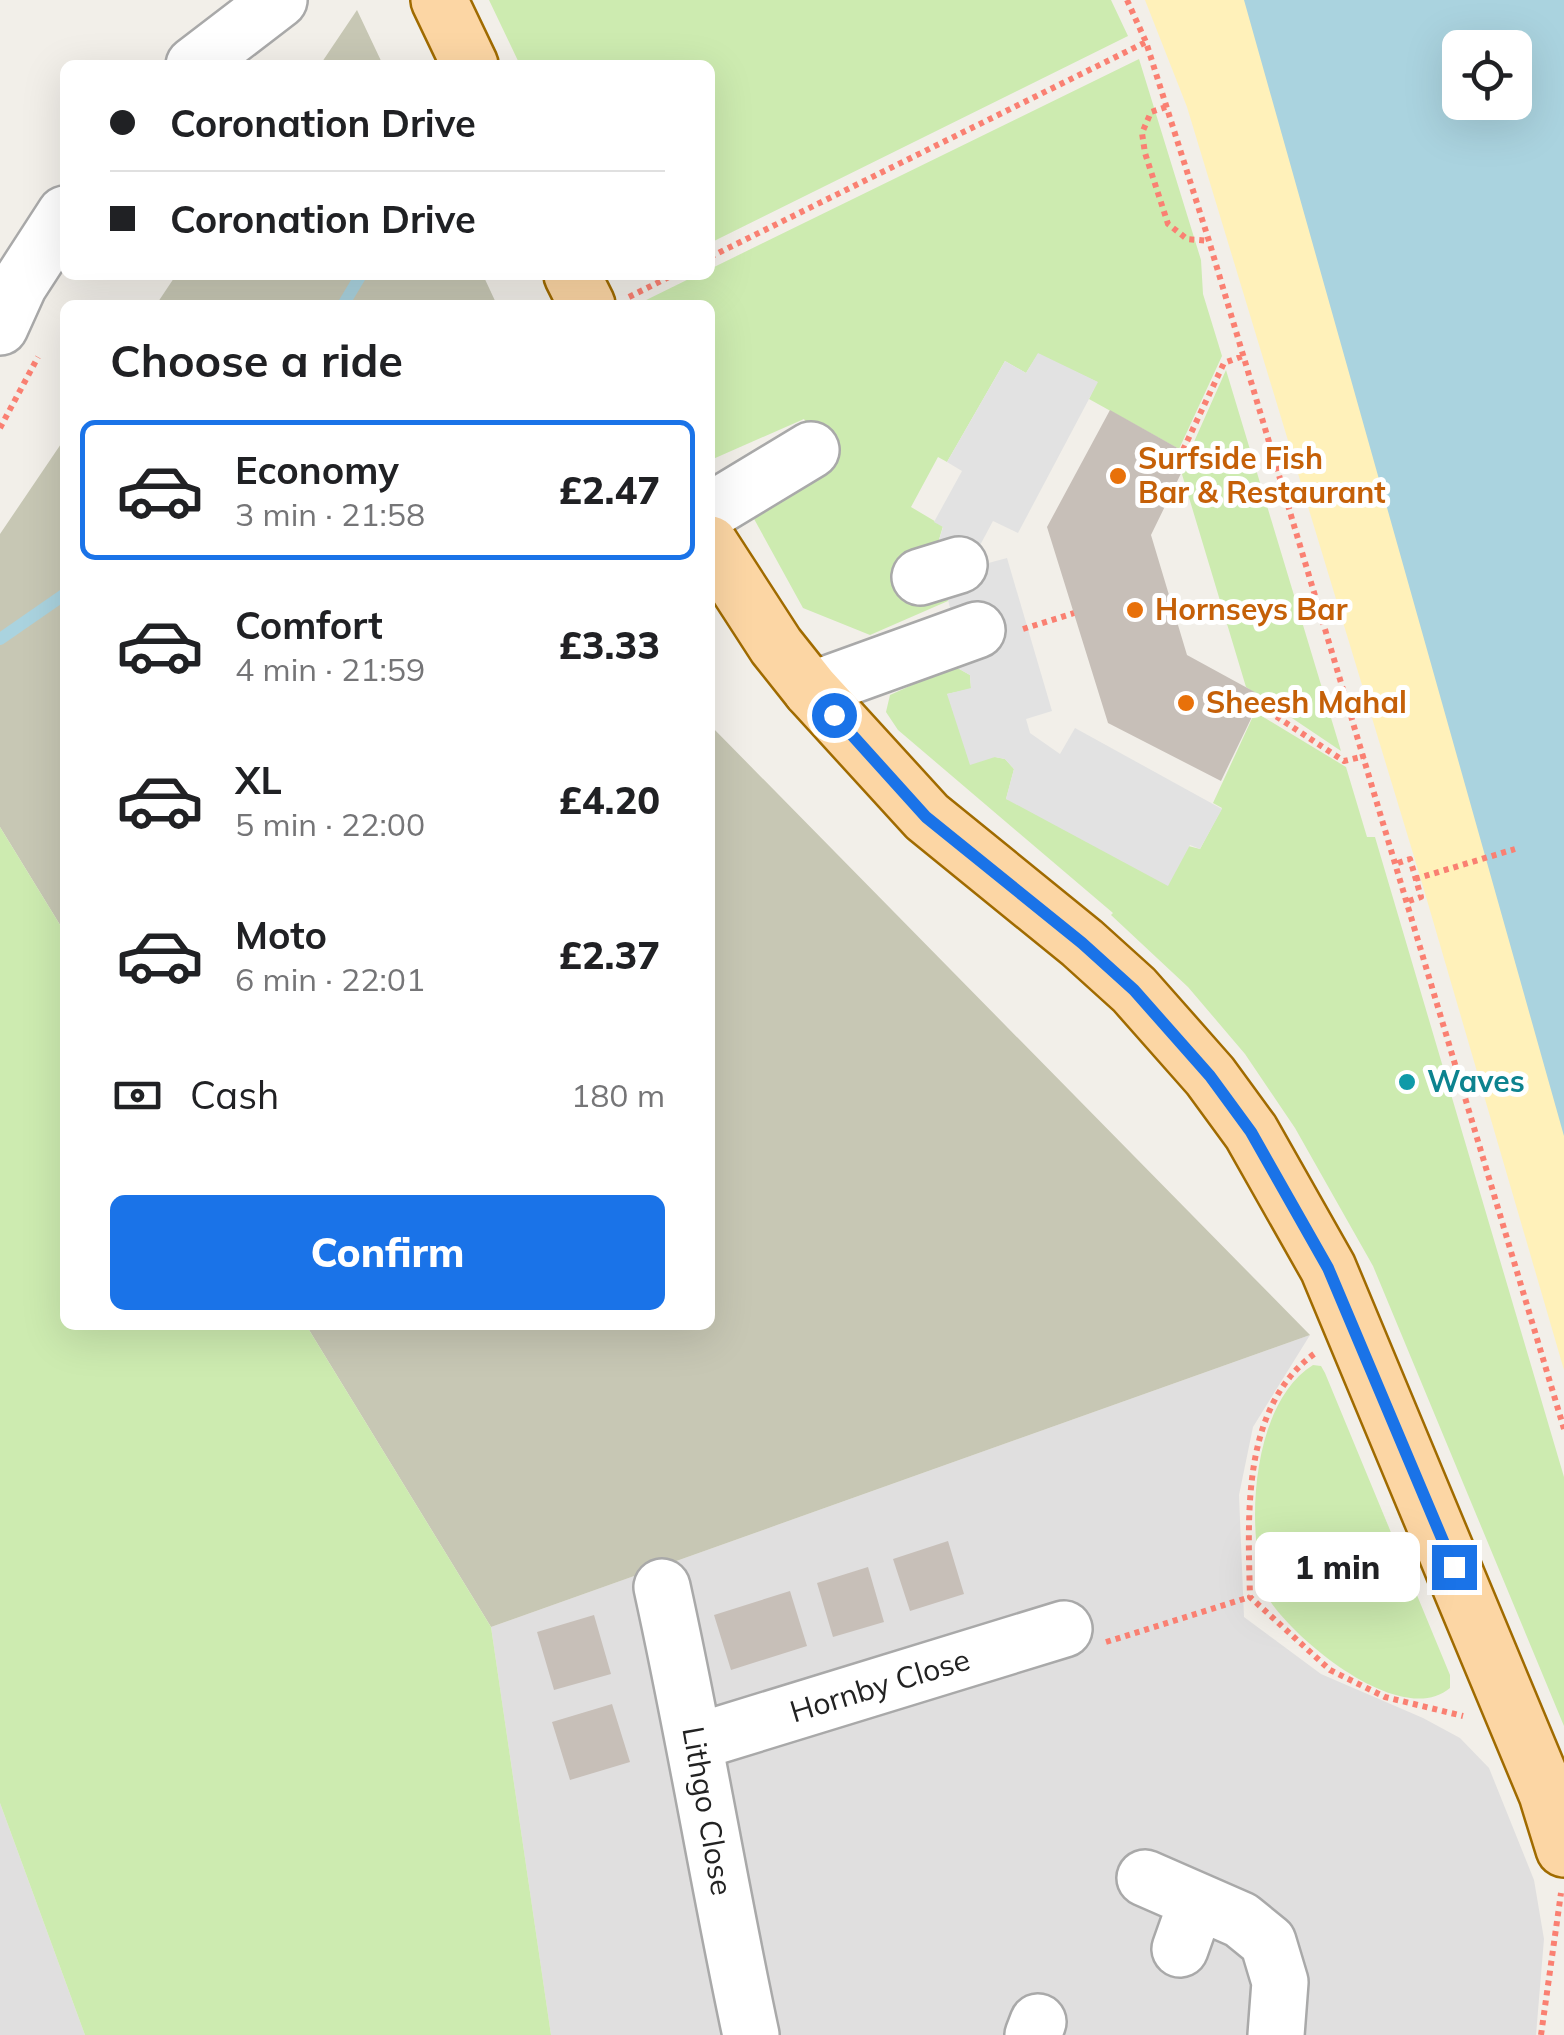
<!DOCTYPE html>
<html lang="en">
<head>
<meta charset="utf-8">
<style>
  body { margin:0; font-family:Mulish,sans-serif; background:#f6f6f6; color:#202124; height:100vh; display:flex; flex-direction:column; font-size:38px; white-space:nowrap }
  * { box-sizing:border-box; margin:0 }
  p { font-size:32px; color:#757577 }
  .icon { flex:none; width:55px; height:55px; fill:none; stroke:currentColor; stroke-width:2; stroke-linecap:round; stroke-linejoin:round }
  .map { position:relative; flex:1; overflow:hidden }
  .details { position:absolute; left:60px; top:300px; width:655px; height:1030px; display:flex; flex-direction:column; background:#fff; border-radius:15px; box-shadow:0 10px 40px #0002 }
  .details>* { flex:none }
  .banner { position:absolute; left:60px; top:60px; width:655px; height:220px; border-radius:15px; box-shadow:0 10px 40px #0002; display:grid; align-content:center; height:220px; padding:0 50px; background:#fff }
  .tools { position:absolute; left:1442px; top:30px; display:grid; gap:20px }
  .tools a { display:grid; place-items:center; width:90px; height:90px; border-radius:15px; background:#fff; box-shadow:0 10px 40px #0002; font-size:50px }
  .end { position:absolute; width:45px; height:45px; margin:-22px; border:12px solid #1a73e8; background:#fff; box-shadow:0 0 0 5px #fff }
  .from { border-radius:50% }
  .bubble { position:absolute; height:70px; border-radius:15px; background:#fff; box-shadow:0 10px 40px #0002; font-size:32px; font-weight:800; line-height:70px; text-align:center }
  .banner b { display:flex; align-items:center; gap:35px; height:95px; font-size:38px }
  .banner b+b { border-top:2px solid #e0e0e0 }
  .banner i { width:25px; height:25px; background:#202124 }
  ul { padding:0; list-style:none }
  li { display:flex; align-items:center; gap:30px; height:140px; margin:0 20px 15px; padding:0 30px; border:5px solid transparent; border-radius:15px }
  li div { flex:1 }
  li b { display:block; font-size:38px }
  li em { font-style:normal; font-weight:800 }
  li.current { border-color:#1a73e8 }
  li>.icon { width:90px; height:90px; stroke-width:1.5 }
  h2 { padding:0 50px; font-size:45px; line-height:120px }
  .pay { display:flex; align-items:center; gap:25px; height:110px; padding:0 50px; font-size:38px }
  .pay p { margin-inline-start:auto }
  .action { display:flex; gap:20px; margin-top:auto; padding:20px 50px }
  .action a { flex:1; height:115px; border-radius:15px; background:#1a73e8; color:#fff; font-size:40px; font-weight:800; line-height:115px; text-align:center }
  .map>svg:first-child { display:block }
</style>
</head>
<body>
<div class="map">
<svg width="1564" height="2035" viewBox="0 0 1564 2035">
  <rect width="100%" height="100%" fill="#f2efe9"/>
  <!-- residential -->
  <path fill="#e0dfdf" d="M1310 1335 1253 1427 1239 1495 1244 1617 1321 1674 1423 1718 1460 1738 1489 1768 1534 1880 1544 1939 1536 2035H551L491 1627Z
    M0 1803 85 2035H0Z"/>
  <!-- construction -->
  <path fill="#c7c7b4" d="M357 10 383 65H320Z
    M176 275H483L497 305H156Z
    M65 438V933L0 827V534Z
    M710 725 1310 1335 491 1627 306 1325H710Z"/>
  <!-- grass -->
  <path fill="#cdebb0" d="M489 0H1111L1128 36 710 243V65H520Z
    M1139 59 1201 260 1203 294 1222 356 1179 449 1089 399 1097 382 1038 354 1026 373 1005 361 947 462 938 457 911 507 943 526 936 550 948 601 870 635 803 608 753 517 826 459 804 419 713 459 710 452V305H636L697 275H710V269Z
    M1226 370 1341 751 1246 687 1181 471Z
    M954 666 970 675 971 689 947 694 995 757 1005 759 1014 769 1006 799 1200 849 1222 808 1213 803 1255 712 1346 767 1367 837H1375L1564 1477V1726L1373 1266 1295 1128 1245 1054 1188 987 1111 915 1113 913 898 730 886 712 890 695Z
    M0 827 65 933V1325H306L491 1627 551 2035H85L0 1803Z
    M1313 1365 1321 1366 1325 1373 1450 1675V1688C1402 1729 1295 1641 1268 1598 1262 1588 1262 1573 1259 1561 1248 1503 1258 1399 1313 1365Z"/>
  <!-- sand -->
  <path fill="#fff1ba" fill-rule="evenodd" d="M1145 0H1564V1370L1422 883 1187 107ZM1460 48H1515V102H1460Z"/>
  <!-- parking -->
  <path fill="#e2e2e2" d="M1038 353 1098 382 1018 533 993 521 978 549 981 565 1007 558 1052 711 1026 719 1030 733 1060 754 1075 728 1222 809 1200 849 1190 845 1168 886 1006 799 1014 769 1005 759 995 757 970 765 947 694 971 688 970 675 954 666 940 616 950 608 936 550 943 527 934 522 962 471 947 462 1005 361 1026 373Z"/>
  <!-- water -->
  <path fill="#aad3df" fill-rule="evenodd" d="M1244 0H1564V1136ZM1460 48H1515V102H1460Z"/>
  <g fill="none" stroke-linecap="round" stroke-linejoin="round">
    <!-- stream -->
    <path stroke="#aad3df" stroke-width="12" d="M343 305 361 275
      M0 639 65 594"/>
  </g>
  <!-- building -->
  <path fill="#c7bfb8" d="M1110 410 1190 455 1151 535 1187 655 1262 696 1221 781 1108 723 1047 527Z
    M948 1541 964 1594 910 1611 893 1559Z
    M868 1567 884 1622 833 1637 817 1583Z
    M790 1591 807 1646 731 1670 714 1615Z
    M594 1615 611 1674 554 1690 537 1632Z
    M612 1704 630 1762 570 1780 552 1722Z"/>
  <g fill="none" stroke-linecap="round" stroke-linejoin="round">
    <defs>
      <path id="minor" d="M194 65 279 0
        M0 327 19 285 65 214
        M710 511 811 450
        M920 577 959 565
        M811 690 977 630
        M662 1587C695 1736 719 1886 751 2035
        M696 1742 1064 1629
        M1145 1878 1241 1920 1268 1942 1280 1982 1276 2035
        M1180 1949 1197 1901
        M1033 2035 1038 2022"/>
      <path id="major" d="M439 0 470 65
        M572 275 587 305
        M710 544 776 646 811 690 927 817 1082 943 1134 990 1210 1076 1251 1132 1328 1268 1547 1794 1564 1849"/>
    </defs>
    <!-- minor casing -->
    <use href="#minor" stroke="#a9a9a9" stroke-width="60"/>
    <!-- major casing -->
    <use href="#major" stroke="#a06b00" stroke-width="60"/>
    <!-- path -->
    <path stroke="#fa8072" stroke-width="6" stroke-dasharray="5 5" stroke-linecap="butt" d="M1127 0 1146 42 1209 241 1564 1429
      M1166 107 1151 112 1142 133 1145 153 1168 224 1187 239 1209 241
      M710 257 1146 42
      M629 297 673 275
      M0 428 38 357
      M1183 450 1224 363 1243 356
      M1023 629 1074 613
      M1268 711 1344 761 1365 756
      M1398 863 1410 859 1421 897 1409 901
      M1415 879 1515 849
      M1314 1354C1241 1408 1248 1516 1250 1597L1330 1670 1385 1697 1463 1716
      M1106 1642 1250 1597
      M1541 2035 1561 1893"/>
    <!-- minor -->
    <use href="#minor" stroke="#fff" stroke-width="55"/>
    <!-- major -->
    <use href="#major" stroke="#fcd6a4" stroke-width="55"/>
  </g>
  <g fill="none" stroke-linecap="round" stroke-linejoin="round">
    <!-- route -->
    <path stroke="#1a73e8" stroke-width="12" d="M834 715 926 817 1082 943 1134 990 1210 1076 1251 1132 1328 1268 1454 1567"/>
  </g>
  <!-- markers -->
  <g fill="#e8710a" stroke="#fff" stroke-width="4">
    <circle cx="1118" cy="476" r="10"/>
    <circle cx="1135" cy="610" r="10"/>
    <circle cx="1186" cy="703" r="10"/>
  </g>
  <circle fill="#0f9aa8" stroke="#fff" stroke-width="4" cx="1407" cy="1082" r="10"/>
  <g text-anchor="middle" stroke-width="10" stroke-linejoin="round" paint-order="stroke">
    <!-- food labels -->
    <g font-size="30" font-weight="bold" fill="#c56008" stroke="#fff" text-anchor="start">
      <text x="1138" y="469">Surfside Fish<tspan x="1138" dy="34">Bar &amp; Restaurant</tspan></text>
      <text x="1155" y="620">Hornseys Bar</text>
      <text x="1206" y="713">Sheesh Mahal</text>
    </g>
    <!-- culture labels -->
    <g font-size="30" font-weight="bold" fill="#0d838f" stroke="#fff" text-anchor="start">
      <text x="1427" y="1092">Waves</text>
    </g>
    <!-- street labels -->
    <g font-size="30" fill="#222" stroke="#fff">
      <text transform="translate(880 1686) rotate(-17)" y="10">Hornby Close</text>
      <text transform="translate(707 1811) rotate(80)" y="10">Lithgo Close</text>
    </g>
  </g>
</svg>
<div class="tools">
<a><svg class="icon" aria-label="locate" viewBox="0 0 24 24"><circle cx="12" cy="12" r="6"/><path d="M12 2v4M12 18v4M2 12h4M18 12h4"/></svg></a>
</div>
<i class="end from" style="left:834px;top:715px"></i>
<i class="end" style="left:1454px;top:1567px"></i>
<div class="bubble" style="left:1255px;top:1532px;width:165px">1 min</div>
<div class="banner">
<b><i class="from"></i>Coronation Drive</b>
<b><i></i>Coronation Drive</b>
</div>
<section class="details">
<h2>Choose a ride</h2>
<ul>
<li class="current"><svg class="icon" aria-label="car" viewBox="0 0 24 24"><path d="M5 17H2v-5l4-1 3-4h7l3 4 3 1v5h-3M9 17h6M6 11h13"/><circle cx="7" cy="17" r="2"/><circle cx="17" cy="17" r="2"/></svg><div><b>Economy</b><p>3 min · 21:58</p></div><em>£2.47</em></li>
<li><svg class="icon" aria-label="car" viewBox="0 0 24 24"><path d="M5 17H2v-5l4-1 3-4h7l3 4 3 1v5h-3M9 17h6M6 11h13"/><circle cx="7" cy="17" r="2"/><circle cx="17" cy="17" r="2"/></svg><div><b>Comfort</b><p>4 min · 21:59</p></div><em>£3.33</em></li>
<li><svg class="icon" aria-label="car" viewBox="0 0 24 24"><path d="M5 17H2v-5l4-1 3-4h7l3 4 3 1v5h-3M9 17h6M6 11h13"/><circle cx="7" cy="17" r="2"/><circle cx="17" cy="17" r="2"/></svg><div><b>XL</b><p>5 min · 22:00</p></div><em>£4.20</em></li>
<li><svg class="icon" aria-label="car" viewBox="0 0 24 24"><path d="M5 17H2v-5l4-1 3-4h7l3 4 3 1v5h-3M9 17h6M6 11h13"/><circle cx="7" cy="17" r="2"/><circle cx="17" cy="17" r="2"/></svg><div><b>Moto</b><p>6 min · 22:01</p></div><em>£2.37</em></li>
</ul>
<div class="pay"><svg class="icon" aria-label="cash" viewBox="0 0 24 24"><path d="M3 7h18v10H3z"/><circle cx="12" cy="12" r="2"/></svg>Cash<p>180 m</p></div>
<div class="action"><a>Confirm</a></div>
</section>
</div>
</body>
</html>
